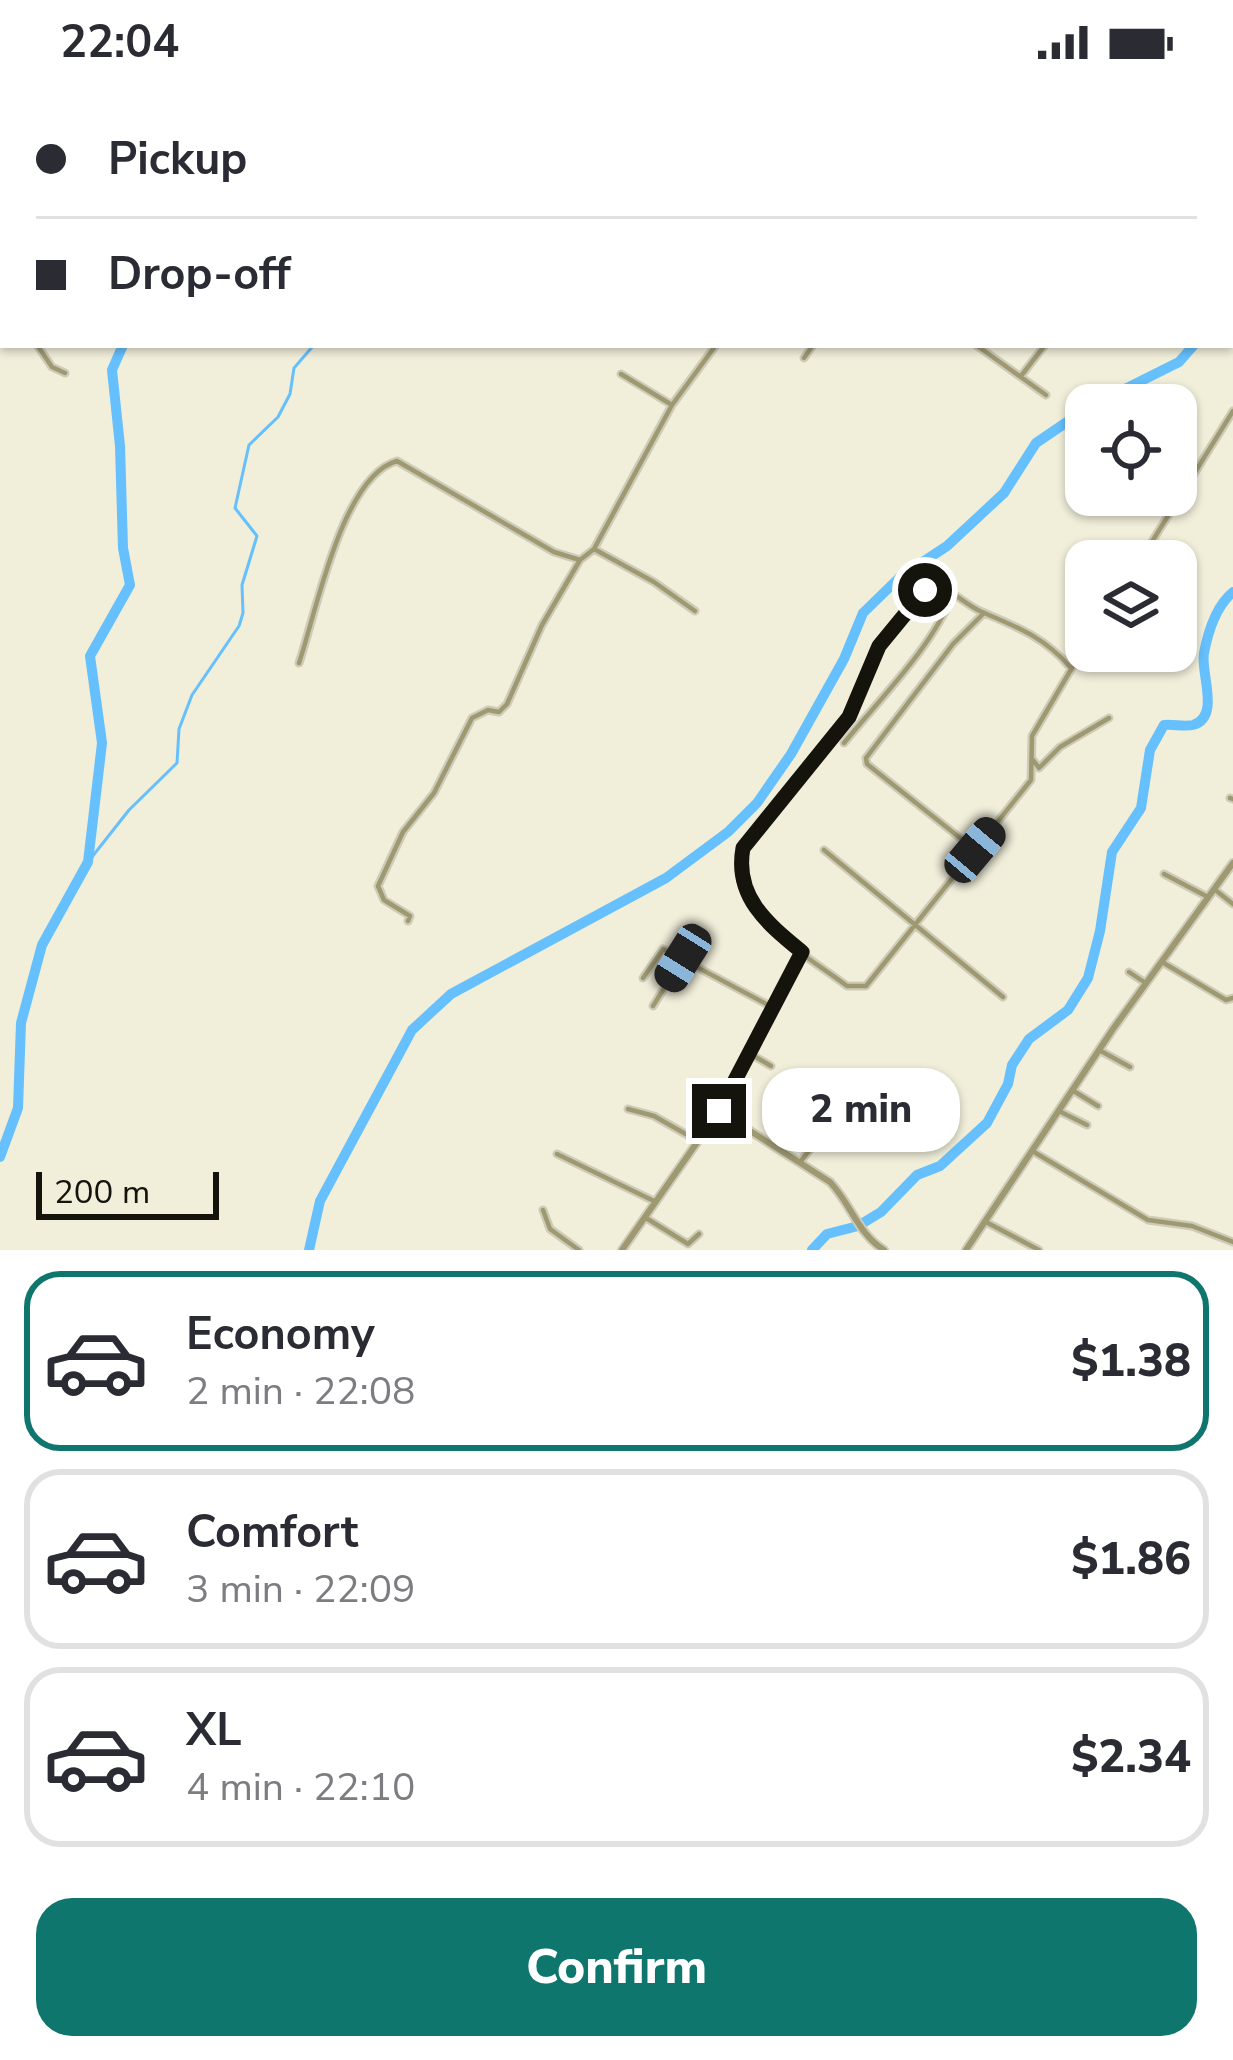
<!DOCTYPE html>
<html lang="en">
<head>
<meta charset="utf-8">
<style>
  body { margin:0; font-family:"Nunito Sans",sans-serif; background:#f2f2f3; color:#2b2b33; height:100vh; display:flex; flex-direction:column; font-size:45px; white-space:nowrap }
  * { box-sizing:border-box; margin:0 }
  p { font-size:39px; color:#7c7c81 }
  .icon { flex:none; width:66px; height:66px; fill:none; stroke:currentColor; stroke-width:2; stroke-linecap:round; stroke-linejoin:round }
  .map { position:relative; height:1166px; overflow:hidden }
  .drawer { display:flex; flex-direction:column; background:#fff; flex:1 }
  .drawer>* { flex:none }
  .banner { position:absolute; left:0px; top:0px; width:1233px; height:264px; box-shadow:0 3px 9px #0004; display:grid; align-content:center; height:264px; padding:0 36px; background:#fff }
  .controls { position:absolute; left:1065px; top:300px; display:grid; gap:24px }
  .controls a { display:grid; place-items:center; width:132px; height:132px; border-radius:24px; background:#fff; box-shadow:0 3px 9px #0004; font-size:60px }
  .scale { position:absolute; left:36px; bottom:30px; width:183px; box-sizing:border-box; padding-left:12px; border:6px solid #14130c; border-top:0; font-size:33px; line-height:42px; white-space:nowrap; color:#14130c; -webkit-text-stroke:9px #f1eeda; paint-order:stroke }
  .end { position:absolute; width:54px; height:54px; margin:-27px; border:15px solid #14130c; background:#fff; box-shadow:0 0 0 6px #fff }
  .from { border-radius:50% }
  .bubble { position:absolute; height:84px; border-radius:36px; background:#fff; box-shadow:0 3px 9px #0004; font-size:39px; font-weight:800; line-height:84px; text-align:center }
  .car { position:absolute; width:36px; height:72px; margin:-36px -18px; border-radius:15px; box-shadow:0 0 9px 3px #0007; background:linear-gradient(#222 24%,#8ab4d8 0 40%,#222 0 76%,#8ab4d8 0 86%,#222 0) }
  .banner b { display:flex; align-items:center; gap:42px; height:114px; font-size:45px }
  .banner b+b { border-top:3px solid #e1e1e2 }
  .banner i { width:30px; height:30px; background:#2b2b33 }
  ul { padding:21px 0 0; list-style:none }
  li { display:flex; align-items:center; gap:36px; height:180px; margin:0 24px 18px; padding:0 12px; border:6px solid #e1e1e2; border-radius:36px }
  li div { flex:1 }
  li b { display:block; font-size:45px }
  li em { font-style:normal; font-weight:800 }
  li.selected { border-color:#0f766e }
  li>.icon { width:108px; height:108px; stroke-width:1.5 }
  .cta { display:flex; gap:24px; margin-top:auto; padding:24px 36px }
  .cta a { flex:1; height:138px; border-radius:36px; background:#0f766e; color:#fff; font-size:48px; font-weight:800; line-height:138px; text-align:center }
  .status { display:flex; justify-content:space-between; align-items:center; height:84px; padding:0 60px; background:#fff; direction:ltr }
  .status svg { height:33px; fill:currentColor }
  .map>svg:first-child { display:block }
</style>
</head>
<body>
<div class="status"><b>22:04</b><svg viewBox="0 0 49 12"><path d="M0 12V9h3v3zM5 12V6h3v6zM10 12V3h3v9zM15 12V0h3v12zM26 1h20v11H26zM47 4h2v5h-2z"/></svg></div>
<div class="map">
<svg width="1233" height="1166" viewBox="0 0 1233 1166">
  <rect width="100%" height="100%" fill="#f1eeda"/>
  <g fill="none" stroke-linecap="round" stroke-linejoin="round">
    <!-- stream -->
    <path stroke="#65c0fd" stroke-width="3" d="M537 3 538 0
      M88 778 129 726 177 679 179 645 192 611 239 542 243 529 242 501 257 452 235 424 249 361 278 333 290 310 294 284 314 261"/>
    <!-- river -->
    <path stroke="#65c0fd" stroke-width="10" d="M220 3V0
      M1230 183 1233 182
      M1093 321 1179 278 1194 261
      M0 1073 18 1024 21 939 42 861 88 778 102 659 90 572 130 501 123 464 120 362 112 286 123 261
      M309 1166 320 1117 412 946 451 910 666 794 728 748 757 719 791 670 844 575 863 529 900 493 947 462 1004 409 1036 359 1086 325
      M812 1166 827 1150 858 1142 881 1128 917 1091 940 1082 987 1039 1008 1000 1012 981 1029 955 1068 926 1088 894 1100 847 1112 768 1141 724 1150 666 1164 641C1173 640 1185 643 1193 641 1221 633 1200 588 1204 569 1208 548 1216 522 1233 508"/>
    <defs>
      <path id="minor" d="M159 0 166 3
        M848 3 850 0
        M0 104 3 106
        M0 213 3 215
        M37 261 52 283 65 289
        M976 261 1046 311
        M804 274 813 261
        M621 290 672 321
        M1021 292 1045 261
        M594 465 654 498 695 527
        M1140 477 1233 327
        M299 579C316 529 342 392 397 377L554 468 580 476 594 465 672 321 716 261
        M1070 583C1044 553 1017 543 982 528 968 522 956 510 942 503L924 505 879 562 849 633 743 765C730 831 802 868 847 902H866L1031 696 1032 652 1086 560
        M844 659C879 616 935 560 953 509
        M1033 676 1039 684 1060 663 1109 634
        M1230 714 1233 715
        M974 765 867 680 866 674 953 560 984 529
        M824 766 1003 913
        M1164 790 1206 812
        M1214 805 1233 820
        M408 837 410 832 384 816 378 802 403 748 434 709 472 634 488 626 499 628 507 620 542 541 580 476
        M1162 878 1226 916 1233 914
        M1129 888 1144 898
        M643 894 663 865 772 923
        M653 922 683 874
        M1099 966 1130 983
        M749 969 771 982
        M1072 1006 1098 1022
        M628 1025 654 1032 698 1057
        M719 1027 802 868
        M1059 1027 1087 1041
        M1034 1068 1148 1136 1192 1142 1233 1158
        M557 1070 656 1118
        M801 1077 847 1018 840 1013
        M543 1126 550 1145 579 1166
        M646 1134 688 1160 699 1150
        M986 1138 1039 1166"/>
      <path id="tertiary" d="M29 3 30 0
        M0 58 3 53
        M622 1166 719 1027 830 1098C851 1120 858 1150 884 1166
        M966 1166 1113 945 1233 779"/>
    </defs>
    <!-- minor casing -->
    <use href="#minor" stroke="#cecbb9" stroke-width="9"/>
    <!-- tertiary casing -->
    <use href="#tertiary" stroke="#cecbb9" stroke-width="10"/>
    <!-- minor -->
    <use href="#minor" stroke="#9f9971" stroke-width="4.5"/>
    <!-- tertiary -->
    <use href="#tertiary" stroke="#9f9971" stroke-width="6"/>
  </g>
  <g fill="none" stroke-linecap="round" stroke-linejoin="round">
    <!-- route -->
    <path stroke="#14130c" stroke-width="15" d="M719 1027 802 868C768 840 734 813 743 764L849 633 879 562 925 506"/>
  </g>
</svg>
<div class="controls">
<a><svg class="icon" aria-label="locate" viewBox="0 0 24 24"><circle cx="12" cy="12" r="6"/><path d="M12 2v4M12 18v4M2 12h4M18 12h4"/></svg></a>
<a><svg class="icon" aria-label="layers" viewBox="0 0 24 24"><path d="M12 4l9 5-9 5-9-5zM3 14l9 5 9-5"/></svg></a>
</div>
<div class="scale">200 m</div>
<i class="end from" style="left:925px;top:506px"></i>
<i class="end" style="left:719px;top:1027px"></i>
<div class="bubble" style="left:762px;top:984px;width:198px">2 min</div>
<i class="car" style="left:975px;top:766px;rotate:40deg"></i>
<i class="car" style="left:683px;top:874px;rotate:212deg"></i>
<div class="banner">
<b><i class="from"></i>Pickup</b>
<b><i></i>Drop-off</b>
</div>
</div>
<section class="drawer">
<ul>
<li class="selected"><svg class="icon" aria-label="car" viewBox="0 0 24 24"><path d="M5 17H2v-5l4-1 3-4h7l3 4 3 1v5h-3M9 17h6M6 11h13"/><circle cx="7" cy="17" r="2"/><circle cx="17" cy="17" r="2"/></svg><div><b>Economy</b><p>2 min · 22:08</p></div><em>$1.38</em></li>
<li><svg class="icon" aria-label="car" viewBox="0 0 24 24"><path d="M5 17H2v-5l4-1 3-4h7l3 4 3 1v5h-3M9 17h6M6 11h13"/><circle cx="7" cy="17" r="2"/><circle cx="17" cy="17" r="2"/></svg><div><b>Comfort</b><p>3 min · 22:09</p></div><em>$1.86</em></li>
<li><svg class="icon" aria-label="car" viewBox="0 0 24 24"><path d="M5 17H2v-5l4-1 3-4h7l3 4 3 1v5h-3M9 17h6M6 11h13"/><circle cx="7" cy="17" r="2"/><circle cx="17" cy="17" r="2"/></svg><div><b>XL</b><p>4 min · 22:10</p></div><em>$2.34</em></li>
</ul>
<div class="cta"><a>Confirm</a></div>
</section>
</body>
</html>
